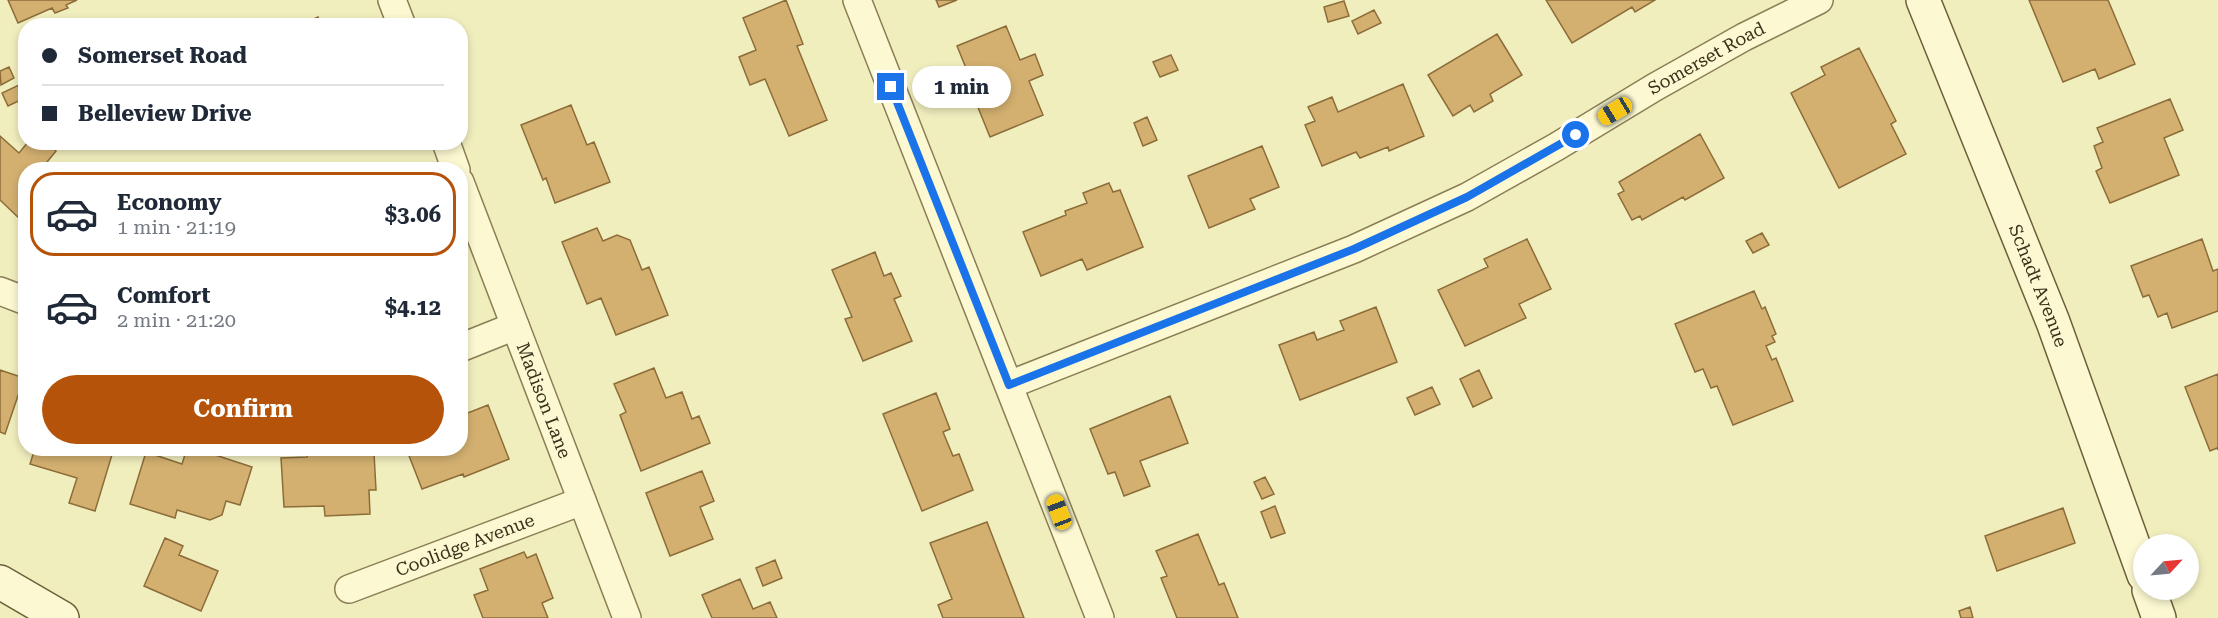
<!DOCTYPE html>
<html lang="en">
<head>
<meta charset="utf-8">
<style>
  body { margin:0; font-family:"Roboto Serif",serif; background:#f2f2f3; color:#1f2937; height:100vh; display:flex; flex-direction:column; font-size:22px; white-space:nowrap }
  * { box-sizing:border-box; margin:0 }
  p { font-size:20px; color:#747a83 }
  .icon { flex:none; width:33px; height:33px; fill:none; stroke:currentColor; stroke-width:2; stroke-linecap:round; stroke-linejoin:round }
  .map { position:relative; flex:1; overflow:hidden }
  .drawer { position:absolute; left:18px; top:162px; width:450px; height:294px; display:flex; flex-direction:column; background:#fff; border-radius:24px; box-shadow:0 3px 9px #0003 }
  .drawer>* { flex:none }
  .top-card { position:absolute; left:18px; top:18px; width:450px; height:132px; border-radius:24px; box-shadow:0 3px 9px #0003; display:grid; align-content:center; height:132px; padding:0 24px; background:#fff }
  .needle { width:39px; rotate:64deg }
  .controls { position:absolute; left:2133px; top:534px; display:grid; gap:12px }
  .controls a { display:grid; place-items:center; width:66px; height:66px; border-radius:50%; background:#fff; box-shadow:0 3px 9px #0003; font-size:30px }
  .end { position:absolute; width:27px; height:27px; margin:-14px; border:8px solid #1a73e8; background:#fff; box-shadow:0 0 0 3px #fff }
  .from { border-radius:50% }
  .bubble { position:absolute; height:42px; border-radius:21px; background:#fff; box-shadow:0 3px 9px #0003; font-size:20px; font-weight:700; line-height:42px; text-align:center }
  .car { position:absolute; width:18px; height:36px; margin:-18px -9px; border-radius:8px; box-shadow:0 0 4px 2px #0007; background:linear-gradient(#f5c518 24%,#345 0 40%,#f5c518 0 76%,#345 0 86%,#f5c518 0) }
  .top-card b { display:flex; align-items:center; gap:21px; height:57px; font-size:22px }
  .top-card b+b { border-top:2px solid #e0e1e3 }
  .top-card i { width:15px; height:15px; background:#1f2937 }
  ul { padding:10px 0 0; list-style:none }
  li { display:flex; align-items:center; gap:18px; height:84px; margin:0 12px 9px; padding:0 12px; border:3px solid transparent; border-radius:24px }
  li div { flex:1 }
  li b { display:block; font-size:22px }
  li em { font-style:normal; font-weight:700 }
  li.active { border-color:#b45309 }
  li>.icon { width:54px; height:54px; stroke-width:1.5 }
  .cta { display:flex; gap:12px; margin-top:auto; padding:12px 24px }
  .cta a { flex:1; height:69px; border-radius:36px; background:#b45309; color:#fff; font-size:24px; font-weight:700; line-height:69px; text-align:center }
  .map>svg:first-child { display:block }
</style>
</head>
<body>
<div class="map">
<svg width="2218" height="618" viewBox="0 0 2218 618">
  <rect width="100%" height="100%" fill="#f1eebe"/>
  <!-- building -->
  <path fill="#d3b070" stroke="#8c6d39" stroke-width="1.5" d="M8 0H77L66 5 68 8 55 13 52 8 18 23Z
    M786 0 803 44 797 46 827 120 789 136 765 79 750 85 739 57 756 50 743 18Z
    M936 0H957L939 7Z
    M1546 0H1655L1635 12 1632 7 1572 43Z
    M2029 0H2108L2135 64 2099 79 2095 69 2063 82Z
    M1344 1 1349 16 1328 22 1324 7Z
    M1374 10 1381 23 1358 34 1352 21Z
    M318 17 322 26H299Z
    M1006 26 1020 60 1035 54 1043 75 1029 81 1043 115 990 137 977 105 985 102 970 67 966 68 957 46Z
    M1497 34 1522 75 1490 94 1493 101 1474 112 1470 105 1453 116 1428 75Z
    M1859 48 1896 121 1891 124 1906 154 1839 188 1791 93 1825 75 1821 67Z
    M1171 55 1178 70 1160 77 1153 62Z
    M9 67 14 78 1 85 0 71Z
    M1403 84 1424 136 1389 151 1388 147 1360 158 1356 152 1322 166 1305 125 1315 121 1308 107 1332 97 1338 112Z
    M19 85 25 98 8 106 2 93Z
    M2170 99 2183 130 2164 138 2179 175 2110 203 2096 171 2102 168 2094 146 2103 142 2097 128Z
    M571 105 587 145 594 142 610 182 555 203 546 178 543 180 521 125Z
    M1147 117 1157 140 1143 146 1134 123Z
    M1700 134 1724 178 1685 200 1683 197 1642 220 1640 216 1632 220 1618 194 1624 191 1619 182Z
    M0 136 19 153 28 142H47L56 151 43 167 46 170H26V217L22 221 0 200Z
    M1262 146 1279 187 1250 199 1255 209 1209 228 1188 176Z
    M254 163 273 166 272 170H253Z
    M1109 183 1113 192 1120 190 1143 247 1087 270 1082 259 1041 276 1023 232 1066 215 1065 211 1087 203 1083 193Z
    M597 228 603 241 617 235 630 240 642 270 649 267 668 315 616 335 601 298 587 304 562 242Z
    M1762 233 1769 245 1753 253 1746 241Z
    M1527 239 1551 289 1519 304 1526 318 1465 346 1438 290 1488 267 1484 259Z
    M2202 239 2213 271 2218 269V311L2172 328 2167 313 2158 317 2149 295 2143 297 2131 266Z
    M875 252 884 276 891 273 901 296 894 299 912 341 863 361 845 319 852 317 832 270Z
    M1754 291 1762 309 1765 307 1776 334 1772 336 1775 342 1766 346 1772 360 1776 358 1793 401 1733 425 1717 386 1711 388 1703 369 1695 372 1675 324Z
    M1376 307 1397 362 1300 400 1279 345 1314 332 1317 340 1344 330 1340 321Z
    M654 368 666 398 682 392 692 419 699 416 710 443 641 471 620 415 626 412 614 384Z
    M0 370 24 378 5 434 0 432Z
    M1479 370 1492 398 1473 407 1460 379Z
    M2218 374V450L2217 448 2210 451 2185 387Z
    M1432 387 1440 404 1415 415 1407 398Z
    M936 393 950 429 943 432 953 456 959 454 973 490 922 511 883 414Z
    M1170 396 1188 443 1140 461 1150 486 1124 496 1115 472 1108 474 1090 429Z
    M488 405 509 459 464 477 463 474 422 489 406 448H460V416Z
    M35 448H114L95 511 69 503 77 478 30 464Z
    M187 448H194L252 467 240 505 226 501 222 515 210 520 177 510 175 518 130 504 146 452 182 464Z
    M323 451V455L374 453 376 490H369L370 514 325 516 324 506 284 507 281 458 307 457V452Z
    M702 471 714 501 700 507 713 539 670 556 646 493Z
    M1265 477 1274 494 1262 499 1254 482Z
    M1275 506 1285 533 1271 538 1261 512Z
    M2063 508 2075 543 1997 571 1985 536Z
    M987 522 1024 618H943L938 605 952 599 930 543Z
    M1198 534 1219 585 1224 583 1238 618H1177L1161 578 1167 576 1156 551Z
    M165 538 183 546 179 555 218 571 201 611 144 586Z
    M524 552 527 558 536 554 553 598 542 603 548 618H483L474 595 488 590 480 569Z
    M775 560 782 578 763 586 756 568Z
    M740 579 753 609 770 602 777 618H712L702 595Z
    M1970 607 1973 618H1961L1959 611Z"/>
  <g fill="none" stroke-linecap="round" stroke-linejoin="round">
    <defs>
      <g id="street">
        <path d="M392 0 402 26"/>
        <path d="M857 0 1100 618"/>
        <path d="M446 142 456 170"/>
        <path id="s1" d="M460 182 627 618"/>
        <path d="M0 291 26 301"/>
        <path d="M460 348 515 326"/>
        <path id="s2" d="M1009 385 1354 249 1467 197 1556 147 1655 87 1744 37 1819 0"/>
        <path id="s3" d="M349 589 582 501"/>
      </g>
      <g id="secondary">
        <path id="s4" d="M1923 0 2053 322 2144 575"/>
        <path d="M0 582 62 618"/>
        <path d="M2149 590 2159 618"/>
      </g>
    </defs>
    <!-- street casing -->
    <use href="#street" stroke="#8b7e55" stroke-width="30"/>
    <!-- secondary casing -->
    <use href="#secondary" stroke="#6d5f39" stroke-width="36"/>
    <!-- street -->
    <use href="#street" stroke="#fcf9d2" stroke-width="27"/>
    <!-- secondary -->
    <use href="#secondary" stroke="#fcf9d2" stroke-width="33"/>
  </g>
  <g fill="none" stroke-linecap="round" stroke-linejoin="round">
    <!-- route -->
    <path stroke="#1a73e8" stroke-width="8" d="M891 87 1009 385 1354 249 1467 197 1576 135"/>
  </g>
  <g text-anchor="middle" stroke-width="6" stroke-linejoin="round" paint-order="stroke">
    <!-- street labels -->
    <g font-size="18" fill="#39311b" stroke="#f8f6ce">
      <text dy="6" stroke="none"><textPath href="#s2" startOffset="772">Somerset Road</textPath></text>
      <text dy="6" stroke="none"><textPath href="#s4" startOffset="308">Schadt Avenue</textPath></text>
      <text dy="6" stroke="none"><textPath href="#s1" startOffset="234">Madison Lane</textPath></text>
      <text dy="6" stroke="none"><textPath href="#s3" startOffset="124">Coolidge Avenue</textPath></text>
    </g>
  </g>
</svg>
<div class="controls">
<a><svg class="needle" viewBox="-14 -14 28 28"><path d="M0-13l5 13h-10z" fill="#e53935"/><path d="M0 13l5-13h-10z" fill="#747a83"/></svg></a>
</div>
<i class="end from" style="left:1576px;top:135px"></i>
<i class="end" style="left:891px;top:87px"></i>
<div class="bubble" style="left:912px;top:66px;width:99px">1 min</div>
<i class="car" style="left:1615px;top:111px;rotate:239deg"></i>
<i class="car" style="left:1059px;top:512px;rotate:339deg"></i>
<div class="top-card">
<b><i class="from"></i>Somerset Road</b>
<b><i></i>Belleview Drive</b>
</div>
<section class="drawer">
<ul>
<li class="active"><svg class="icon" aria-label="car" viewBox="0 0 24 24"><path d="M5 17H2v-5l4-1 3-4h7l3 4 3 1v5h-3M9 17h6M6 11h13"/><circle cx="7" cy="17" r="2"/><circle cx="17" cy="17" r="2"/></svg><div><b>Economy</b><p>1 min · 21:19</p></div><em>$3.06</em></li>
<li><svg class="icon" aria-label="car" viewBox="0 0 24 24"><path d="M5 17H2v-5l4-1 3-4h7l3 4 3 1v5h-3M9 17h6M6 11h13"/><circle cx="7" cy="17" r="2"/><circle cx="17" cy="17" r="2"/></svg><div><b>Comfort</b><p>2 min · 21:20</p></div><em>$4.12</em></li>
</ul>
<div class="cta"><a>Confirm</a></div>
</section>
</div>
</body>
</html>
